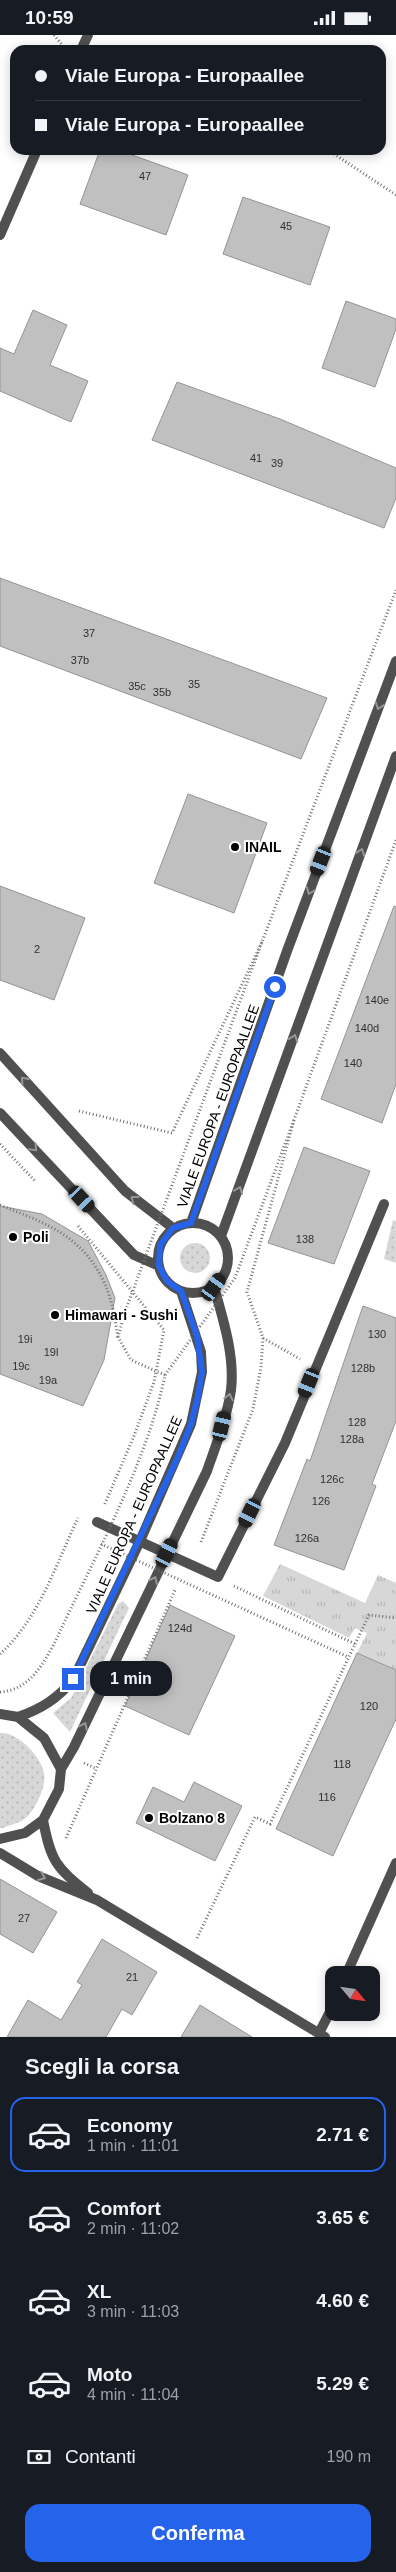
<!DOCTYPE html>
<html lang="it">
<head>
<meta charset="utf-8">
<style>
  body { margin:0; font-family:Helvetica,sans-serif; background:#20242c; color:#f1f3f6; height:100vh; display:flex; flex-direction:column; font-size:19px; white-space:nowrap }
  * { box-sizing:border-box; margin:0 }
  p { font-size:16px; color:#9ea1a6 }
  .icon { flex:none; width:28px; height:28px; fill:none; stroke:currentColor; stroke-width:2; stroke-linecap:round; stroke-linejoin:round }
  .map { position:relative; height:2002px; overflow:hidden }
  .side { display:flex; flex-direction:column; background:#171b24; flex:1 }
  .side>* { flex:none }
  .top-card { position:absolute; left:10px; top:10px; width:376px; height:110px; border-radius:15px; box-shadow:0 2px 12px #0003; display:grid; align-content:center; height:110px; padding:0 25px; background:#171b24 }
  .needle { width:32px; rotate:119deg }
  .fabs { position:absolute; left:325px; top:1931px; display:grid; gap:10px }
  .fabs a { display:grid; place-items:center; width:55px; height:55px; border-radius:10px; background:#171b24; box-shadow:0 2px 12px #0003; font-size:25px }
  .end { position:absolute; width:22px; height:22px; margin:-11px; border:6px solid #2563eb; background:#fff; box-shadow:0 0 0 2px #fff }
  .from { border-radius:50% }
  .bubble { position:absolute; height:35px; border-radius:15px; background:#171b24; box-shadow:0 2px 12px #0003; font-size:16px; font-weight:700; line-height:35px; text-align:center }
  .car { position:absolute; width:15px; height:30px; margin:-15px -8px; border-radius:6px; box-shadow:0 0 4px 1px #0007; background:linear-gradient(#222 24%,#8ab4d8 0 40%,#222 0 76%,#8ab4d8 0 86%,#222 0) }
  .top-card b { display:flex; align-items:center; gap:18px; height:48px; font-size:19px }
  .top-card b+b { border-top:1px solid #363941 }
  .top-card i { width:12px; height:12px; background:#f1f3f6 }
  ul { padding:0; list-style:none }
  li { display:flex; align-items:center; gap:15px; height:75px; margin:0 10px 8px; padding:0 15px; border:2px solid transparent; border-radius:15px }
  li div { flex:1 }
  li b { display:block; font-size:19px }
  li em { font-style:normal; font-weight:700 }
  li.selected { border-color:#2563eb }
  li>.icon { width:45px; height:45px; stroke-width:1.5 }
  h2 { padding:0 25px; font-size:22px; line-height:60px }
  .pay { display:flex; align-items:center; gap:12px; height:55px; padding:0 25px; font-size:19px }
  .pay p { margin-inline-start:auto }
  .primary-button { display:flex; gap:10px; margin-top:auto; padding:10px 25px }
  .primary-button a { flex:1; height:58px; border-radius:15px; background:#2563eb; color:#fff; font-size:20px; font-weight:700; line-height:58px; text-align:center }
  .status { display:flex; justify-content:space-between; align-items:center; height:35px; padding:0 25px; background:#171b24; direction:ltr }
  .status svg { height:14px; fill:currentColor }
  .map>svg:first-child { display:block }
</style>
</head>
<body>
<div class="status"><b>10:59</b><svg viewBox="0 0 49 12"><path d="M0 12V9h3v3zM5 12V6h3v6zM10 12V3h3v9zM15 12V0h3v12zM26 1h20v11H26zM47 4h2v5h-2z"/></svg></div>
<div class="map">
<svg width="396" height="2002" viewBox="0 0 396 2002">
  <defs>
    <pattern id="grass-dots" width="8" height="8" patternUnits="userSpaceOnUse" patternTransform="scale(1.25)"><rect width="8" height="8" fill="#d7d7d7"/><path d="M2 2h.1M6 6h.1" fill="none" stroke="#b7b7b7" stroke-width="1.8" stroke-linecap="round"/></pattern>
    <pattern id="park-tufts" width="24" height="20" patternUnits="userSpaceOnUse" patternTransform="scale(1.25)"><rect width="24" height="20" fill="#d7d7d7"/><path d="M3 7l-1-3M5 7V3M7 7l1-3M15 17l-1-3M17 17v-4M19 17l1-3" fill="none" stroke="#b7b7b7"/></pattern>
  </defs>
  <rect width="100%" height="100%" fill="#fff"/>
  <!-- grass -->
  <path fill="url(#grass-dots)" d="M393 1185 396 1186V1228L384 1224Z
    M180 1223a15 15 0 1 1 30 0a15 15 0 1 1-30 0Z
    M123 1566 129 1573 70 1697 53 1678 71 1663 118 1569Z
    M0 1698C17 1696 41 1721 44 1738 47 1750 36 1772 28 1781 23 1787 10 1790 3 1793H0Z"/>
  <!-- park -->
  <path fill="url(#park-tufts)" d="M280 1529 365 1568 378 1540 396 1548V1635L357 1618 367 1598 355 1593 349 1603 263 1561Z"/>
  <!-- building -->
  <path fill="#c0c0c0" stroke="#949494" d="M100 115H118L188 140 166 200 80 169Z
    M243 162 330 192 310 250 223 219Z
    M346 266 396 284V294L375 352 322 333Z
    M33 275 67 290 50 330 88 346 71 387 0 356V313L14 319Z
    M177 347 280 384 396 433V463L384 493 152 405Z
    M0 543 327 663 301 724 0 611Z
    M188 759 267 788 234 878 154 848Z
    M0 851 85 883 54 965 0 945Z
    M394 871 396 872V1049L382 1088 321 1064Z
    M304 1112 370 1136 334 1229 268 1208Z
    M0 1171 42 1179 88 1206 106 1240 115 1263 104 1325 83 1371 0 1339Z
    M363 1271 396 1283V1386L372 1449 376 1451 344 1535 274 1510 307 1424 310 1426Z
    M170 1570 235 1601 189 1700 125 1671Z
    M357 1618 396 1635V1684L333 1821 276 1794Z
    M194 1747 242 1771 215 1826 136 1788 153 1752 184 1767Z
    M0 1844 57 1877 33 1918 0 1899Z
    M102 1904 157 1937 132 1980 122 1974 106 2002H7L28 1965 61 1985 82 1950 77 1947Z
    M200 1970 252 2002H181Z"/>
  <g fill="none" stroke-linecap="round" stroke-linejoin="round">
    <!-- path -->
    <path stroke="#727272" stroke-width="3" stroke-dasharray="1 2.5" stroke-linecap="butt" d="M54 0 63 11
      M328 115 396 160
      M79 1076 172 1098 262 907 396 555
      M0 1109 36 1147
      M0 1170C48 1189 86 1202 107 1254 113 1269 115 1287 118 1302
      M78 1191 164 1295 154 1347 134 1401 104 1471
      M263 1303 300 1324
      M201 1507 253 1374 261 1332 263 1303 247 1257 294 1085 396 805
      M355 1609 369 1580 396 1583
      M333 1615 348 1622
      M0 1619C39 1584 56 1529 78 1483
      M84 1728 95 1733
      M66 1803 175 1555
      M197 1903 255 1782 270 1789 355 1609 234 1551"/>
    <!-- service -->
    <path stroke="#505050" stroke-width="10" d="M97 1487 218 1542 285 1408 384 1169"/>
    <!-- minor -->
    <path stroke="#505050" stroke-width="10" d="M81 15 88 0
      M0 200 37 115
      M0 1018 125 1156 173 1193
      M0 1078 134 1220 159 1231
      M191 1188 287 916 396 626
      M158 1223a35 35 0 1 1 70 0a35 35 0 1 1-70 0Z
      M221 1201 396 721
      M0 1679 18 1682 44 1703 61 1734 59 1754 43 1785 25 1798 0 1804
      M18 1682C41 1674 57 1664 73 1645L140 1506 191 1389 202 1337 201 1317 181 1256
      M61 1734 74 1712 207 1436C216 1410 227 1382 231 1355 235 1321 223 1284 214 1252
      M43 1785C51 1827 56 1832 88 1858
      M0 1818 38 1841 97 1865 325 2002
      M346 1940 396 1828
      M319 1998 334 1969"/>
    <!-- path-bridge -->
    <path stroke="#727272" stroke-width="3" stroke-dasharray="1 2.5" stroke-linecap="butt" d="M165 1340 131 1325 118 1302 125 1277 262 907
      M101 1509 333 1615
      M0 1657C30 1655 44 1628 56 1605 94 1523 147 1428 165 1340L235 1243 294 1085"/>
  </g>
  <!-- one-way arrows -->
  <defs><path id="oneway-chevron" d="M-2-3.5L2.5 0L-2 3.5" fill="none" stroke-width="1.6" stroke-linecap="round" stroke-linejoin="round" transform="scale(1.25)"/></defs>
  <g stroke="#969696">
    <use href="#oneway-chevron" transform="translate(379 671) rotate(110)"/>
    <use href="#oneway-chevron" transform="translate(361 817) rotate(-70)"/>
    <use href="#oneway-chevron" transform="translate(310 856) rotate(111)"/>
    <use href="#oneway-chevron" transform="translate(294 1003) rotate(-70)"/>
    <use href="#oneway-chevron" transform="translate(24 1045) rotate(-132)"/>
    <use href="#oneway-chevron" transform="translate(34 1113) rotate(47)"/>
    <use href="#oneway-chevron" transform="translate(239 1155) rotate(-68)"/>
    <use href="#oneway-chevron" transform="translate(134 1164) rotate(-143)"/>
    <use href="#oneway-chevron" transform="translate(229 1362) rotate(-77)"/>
    <use href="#oneway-chevron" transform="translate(154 1545) rotate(-65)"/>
    <use href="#oneway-chevron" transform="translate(84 1691) rotate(-65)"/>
    <use href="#oneway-chevron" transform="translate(42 1842) rotate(24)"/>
  </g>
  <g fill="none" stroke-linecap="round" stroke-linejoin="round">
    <!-- route -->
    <path stroke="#2563eb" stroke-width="6" d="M73 1644 178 1422 191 1389 198 1361 202 1337 197 1301 181 1256 167 1246 159 1231 160 1210 173 1193 191 1188 275 952"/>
  </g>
  <!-- markers -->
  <g fill="#000" stroke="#fff" stroke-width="2">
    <circle cx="235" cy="812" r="5"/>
    <circle cx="13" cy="1202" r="5"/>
    <circle cx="55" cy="1280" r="5"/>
    <circle cx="149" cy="1783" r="5"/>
  </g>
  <g text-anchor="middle" stroke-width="4" stroke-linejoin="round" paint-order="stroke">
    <!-- number labels -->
    <g font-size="11" fill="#303030">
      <text x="145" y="145">47</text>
      <text x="286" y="195">45</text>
      <text x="256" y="427">41</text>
      <text x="277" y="432">39</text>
      <text x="89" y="602">37</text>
      <text x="80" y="629">37b</text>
      <text x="194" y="653">35</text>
      <text x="137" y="655">35c</text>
      <text x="162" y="661">35b</text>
      <text x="37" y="918">2</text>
      <text x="377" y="969">140e</text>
      <text x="367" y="997">140d</text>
      <text x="353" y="1032">140</text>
      <text x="305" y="1208">138</text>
      <text x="377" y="1303">130</text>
      <text x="25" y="1308">19i</text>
      <text x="51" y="1321">19l</text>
      <text x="21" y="1335">19c</text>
      <text x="363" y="1337">128b</text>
      <text x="48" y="1349">19a</text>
      <text x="357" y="1391">128</text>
      <text x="352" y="1408">128a</text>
      <text x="332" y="1448">126c</text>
      <text x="321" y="1470">126</text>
      <text x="307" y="1507">126a</text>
      <text x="180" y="1597">124d</text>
      <text x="369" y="1675">120</text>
      <text x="342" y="1733">118</text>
      <text x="327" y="1766">116</text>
      <text x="24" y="1887">27</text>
      <text x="132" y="1946">21</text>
    </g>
    <!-- poi labels -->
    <g font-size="14" font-weight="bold" fill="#000" stroke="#fff" text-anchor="start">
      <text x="245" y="817">INAIL</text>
      <text x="23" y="1207">Poli</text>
      <text x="65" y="1285">Himawari - Sushi</text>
      <text x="159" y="1788">Bolzano 8</text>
    </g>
    <!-- street labels -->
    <g font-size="14" fill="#000" stroke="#fff">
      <text transform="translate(218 1071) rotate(-70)" y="5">VIALE EUROPA - EUROPAALLEE</text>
      <text transform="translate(134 1480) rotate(-66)" y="5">VIALE EUROPA - EUROPAALLEE</text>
    </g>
  </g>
</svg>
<div class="fabs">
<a><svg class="needle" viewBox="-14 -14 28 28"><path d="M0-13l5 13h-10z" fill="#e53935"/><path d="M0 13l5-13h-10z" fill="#9ea1a6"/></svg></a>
</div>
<i class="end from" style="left:275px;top:952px"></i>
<i class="end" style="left:73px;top:1644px"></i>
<div class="bubble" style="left:90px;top:1626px;width:82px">1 min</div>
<i class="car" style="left:321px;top:826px;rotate:201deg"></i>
<i class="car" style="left:82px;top:1164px;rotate:137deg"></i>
<i class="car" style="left:214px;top:1252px;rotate:36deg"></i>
<i class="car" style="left:309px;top:1348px;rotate:202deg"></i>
<i class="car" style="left:222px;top:1391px;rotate:13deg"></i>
<i class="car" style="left:250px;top:1478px;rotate:206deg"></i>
<i class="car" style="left:167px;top:1518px;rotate:26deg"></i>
<div class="top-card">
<b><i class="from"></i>Viale Europa - Europaallee</b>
<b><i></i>Viale Europa - Europaallee</b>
</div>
</div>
<section class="side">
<h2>Scegli la corsa</h2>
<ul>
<li class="selected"><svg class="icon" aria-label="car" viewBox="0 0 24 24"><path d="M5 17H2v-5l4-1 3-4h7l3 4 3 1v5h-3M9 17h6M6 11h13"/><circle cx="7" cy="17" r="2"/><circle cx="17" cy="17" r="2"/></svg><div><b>Economy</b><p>1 min · 11:01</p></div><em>2.71 €</em></li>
<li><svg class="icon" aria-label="car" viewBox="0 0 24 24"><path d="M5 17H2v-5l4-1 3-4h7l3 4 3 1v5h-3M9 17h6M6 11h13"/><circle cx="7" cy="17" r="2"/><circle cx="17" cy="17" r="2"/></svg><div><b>Comfort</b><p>2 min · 11:02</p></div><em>3.65 €</em></li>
<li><svg class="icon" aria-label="car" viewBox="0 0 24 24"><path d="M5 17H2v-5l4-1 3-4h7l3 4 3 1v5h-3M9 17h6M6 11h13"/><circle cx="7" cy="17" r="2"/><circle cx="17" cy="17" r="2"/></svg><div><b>XL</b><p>3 min · 11:03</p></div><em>4.60 €</em></li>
<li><svg class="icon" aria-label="car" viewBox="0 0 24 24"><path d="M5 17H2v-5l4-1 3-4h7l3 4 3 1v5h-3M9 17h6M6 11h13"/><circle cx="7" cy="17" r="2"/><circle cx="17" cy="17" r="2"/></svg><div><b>Moto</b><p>4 min · 11:04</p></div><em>5.29 €</em></li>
</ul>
<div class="pay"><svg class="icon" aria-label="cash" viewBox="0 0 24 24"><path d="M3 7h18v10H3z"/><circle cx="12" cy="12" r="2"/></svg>Contanti<p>190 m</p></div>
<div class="primary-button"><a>Conferma</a></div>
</section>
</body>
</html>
